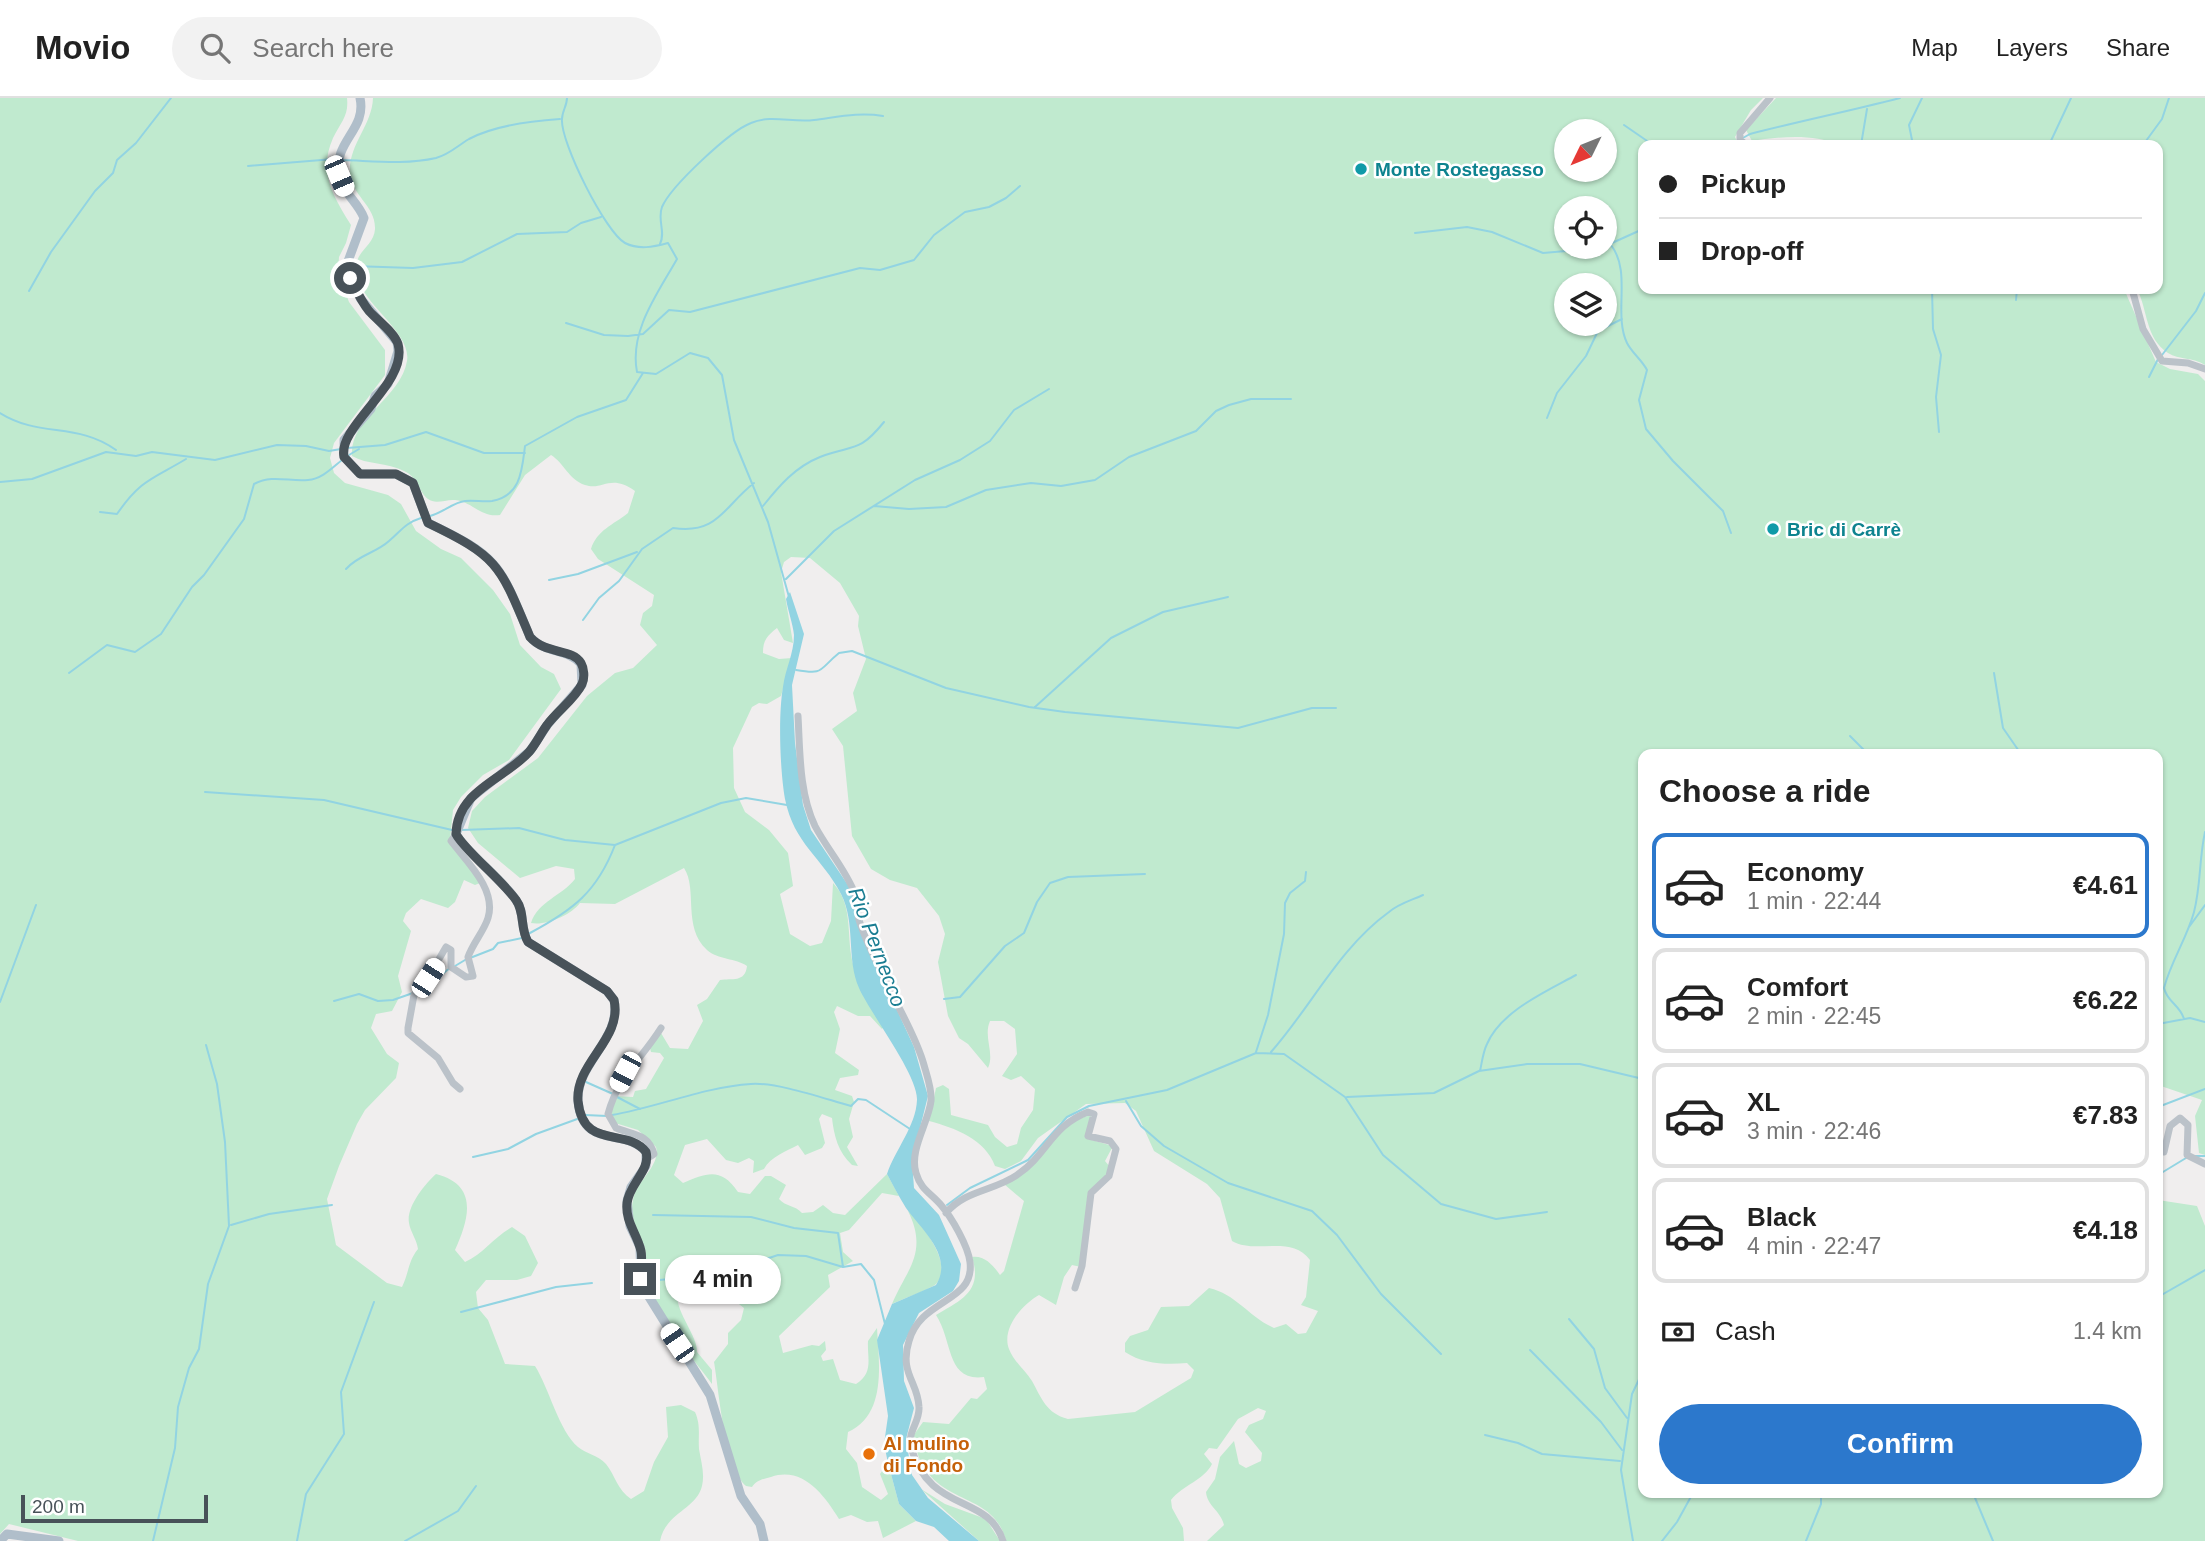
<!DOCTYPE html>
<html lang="en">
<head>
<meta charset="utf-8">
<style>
  body { margin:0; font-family:Arial,sans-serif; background:#f2f2f2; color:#222; height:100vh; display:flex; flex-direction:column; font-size:26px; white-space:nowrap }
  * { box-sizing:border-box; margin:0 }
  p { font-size:23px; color:#767676 }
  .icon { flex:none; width:38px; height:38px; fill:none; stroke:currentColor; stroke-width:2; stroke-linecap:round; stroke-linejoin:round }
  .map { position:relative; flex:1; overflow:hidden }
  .panel { position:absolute; left:1638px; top:651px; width:525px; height:749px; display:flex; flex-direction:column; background:#fff; border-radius:14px; box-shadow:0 2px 5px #0004 }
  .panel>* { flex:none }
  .guide { position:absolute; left:1638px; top:42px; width:525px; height:154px; border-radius:14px; box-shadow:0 2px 5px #0004; display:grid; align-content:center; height:154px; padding:0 21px; background:#fff }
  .needle { width:46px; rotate:227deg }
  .fabs { position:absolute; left:1554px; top:21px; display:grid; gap:14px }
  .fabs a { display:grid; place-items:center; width:63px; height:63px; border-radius:50%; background:#fff; box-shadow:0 2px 5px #0004; font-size:35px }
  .scale { position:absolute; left:21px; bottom:18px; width:187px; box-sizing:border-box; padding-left:7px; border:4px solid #485259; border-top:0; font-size:19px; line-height:24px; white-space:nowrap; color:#485259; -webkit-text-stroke:5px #fff; paint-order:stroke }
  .end { position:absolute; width:32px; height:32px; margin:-16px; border:9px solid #485259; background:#fff; box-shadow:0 0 0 4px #fff }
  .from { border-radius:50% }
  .bubble { position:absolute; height:49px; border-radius:24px; background:#fff; box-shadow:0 2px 5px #0004; font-size:23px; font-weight:700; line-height:49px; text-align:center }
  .car { position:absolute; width:21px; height:42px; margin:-21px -10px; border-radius:9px; box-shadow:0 0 5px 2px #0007; background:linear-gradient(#fff 24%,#345 0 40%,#fff 0 76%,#345 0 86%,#fff 0) }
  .guide b { display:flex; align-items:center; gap:24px; height:66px; font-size:26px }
  .guide b+b { border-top:2px solid #e0e0e0 }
  .guide i { width:18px; height:18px; background:#222 }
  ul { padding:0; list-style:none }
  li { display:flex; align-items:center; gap:21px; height:105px; margin:0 14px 10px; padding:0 7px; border:4px solid #e0e0e0; border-radius:14px }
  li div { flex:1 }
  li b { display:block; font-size:26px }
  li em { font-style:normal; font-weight:700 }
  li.selected { border-color:#2c78cc }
  li>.icon { width:63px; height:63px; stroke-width:1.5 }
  h2 { padding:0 21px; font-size:32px; line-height:84px }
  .pay { display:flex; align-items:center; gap:18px; height:77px; padding:0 21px; font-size:26px }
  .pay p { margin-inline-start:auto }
  .button { display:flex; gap:14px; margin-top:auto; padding:14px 21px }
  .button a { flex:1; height:80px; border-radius:42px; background:#2c78cc; color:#fff; font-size:28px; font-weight:700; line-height:80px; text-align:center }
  header { display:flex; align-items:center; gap:42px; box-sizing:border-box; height:98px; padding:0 35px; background:#fff; border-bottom:2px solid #e0e0e0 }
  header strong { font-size:33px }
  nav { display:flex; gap:38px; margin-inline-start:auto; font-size:24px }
  .search { width:490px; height:63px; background:#f2f2f2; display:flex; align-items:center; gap:18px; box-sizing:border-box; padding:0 24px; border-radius:38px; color:#767676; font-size:26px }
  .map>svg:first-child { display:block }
</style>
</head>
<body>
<header>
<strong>Movio</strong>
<div class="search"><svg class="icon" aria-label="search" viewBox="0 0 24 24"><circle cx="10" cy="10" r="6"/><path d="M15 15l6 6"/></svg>Search here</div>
<nav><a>Map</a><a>Layers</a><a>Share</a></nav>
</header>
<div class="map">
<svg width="2205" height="1443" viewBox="0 0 2205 1443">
  <rect width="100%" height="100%" fill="#f0eeee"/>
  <!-- green -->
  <path fill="#c0eacf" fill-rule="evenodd" d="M0 0H347C349 18 341 24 333 40 318 74 333 98 351 127L346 145 339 159 338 174 349 204 385 252V277L334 345 330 360 334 375 345 385 388 397 401 406 416 433 441 451 461 460 493 492 510 516 520 547 541 569 554 576 561 591 509 662 483 677 461 699 453 712 450 742 480 785 475 787 464 782 455 804 448 810 421 801 406 815 403 823 411 833 398 878 402 894 392 913 376 916 371 930 387 956 399 965 396 980 365 1012 357 1026 339 1068 327 1101 336 1147 387 1185 402 1189C409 1175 408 1163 418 1151 417 1142 410 1133 409 1125 406 1109 425 1086 436 1076 479 1087 469 1121 455 1152L465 1164C483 1156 494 1139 512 1129L525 1138 538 1165 531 1178 517 1182H486L476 1194 478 1210 488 1222 505 1266 535 1268C549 1290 559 1333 578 1349 586 1356 598 1357 606 1366 616 1379 617 1391 631 1401L644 1393 654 1364 668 1339 666 1309 681 1307 695 1314C701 1328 698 1336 699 1351 701 1363 705 1376 702 1388 696 1412 666 1414 660 1443H78L9 1426 0 1436Z
    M373 0H1763L1751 12 1735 39 1739 47H1643V191H2124L2156 264 2170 271 2198 276 2205 283V1057L2199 1055 2195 1018 2202 1002 2158 987V656H1643V1395H2158V1102L2197 1108 2205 1128V1443H1207L1224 1427C1221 1413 1207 1408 1206 1394L1215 1381 1220 1359 1234 1343 1239 1366 1246 1370 1261 1363 1262 1355 1245 1334 1249 1327 1263 1321 1266 1313 1258 1310 1238 1321 1217 1351 1209 1350 1204 1356 1212 1366C1204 1382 1183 1387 1171 1402L1172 1410 1183 1430 1184 1443H1006C992 1387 926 1414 913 1338L923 1324 949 1326 971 1300 977 1301 987 1291 984 1279C946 1284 953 1243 936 1217 962 1202 983 1193 972 1159 984 1157 993 1167 1000 1177L1004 1173 1024 1103 1004 1086 1015 1081 1065 1025 1091 1017 1088 1041 1113 1048 1105 1063 1110 1069 1106 1078 1088 1094 1081 1169 1072 1167 1064 1179 1056 1207 1039 1197C1023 1206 1001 1230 1009 1251 1014 1264 1025 1272 1032 1283 1042 1301 1046 1315 1068 1321L1135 1314 1191 1280 1194 1272 1187 1265C1166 1267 1143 1266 1125 1254V1245L1130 1238 1148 1232 1161 1209 1189 1208 1209 1190C1236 1196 1249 1219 1274 1230L1286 1226 1298 1236 1306 1235 1318 1213 1301 1207 1306 1199 1310 1162C1291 1136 1256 1157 1232 1143L1220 1100 1207 1086 1154 1053 1136 1013 1125 1005 1086 1006 1038 1040 1021 1063 1005 1071 995 1068C985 1041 955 1030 929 1023L936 990 943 987 949 991 951 1017 988 1027 995 1039 1007 1049 1017 1046 1021 1030 1033 1012 1035 991 1021 978 1011 982 1002 978 1017 956 1015 931 1004 923H990C983 939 995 955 988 970L968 946 959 940 948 918 938 864 945 836 939 818 917 790 890 782 871 771 852 738 843 648 832 631 857 613 853 595 866 561 858 528 859 518 840 485 810 460 791 459 784 464 781 474 793 545 784 542 777 530C767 538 763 542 763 555L779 561 792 560 781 598 767 606 759 605 752 609 733 650 734 690 745 714 769 732 788 755 793 788 780 796 790 836 810 848 822 845 831 823 833 785C855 808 845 841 854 869 862 889 873 910 884 928L882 931 870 918H858L837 908 834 914 840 931 835 955 859 972 858 977 840 980 835 992 852 998 854 1004 849 1021 853 1039 847 1049 858 1068 852 1067C838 1054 834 1038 832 1020L822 1016 819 1021 825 1045 822 1050 805 1057 798 1047C787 1053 770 1059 764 1071L753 1075 754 1063 749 1060 738 1065 726 1062 707 1041 685 1047 674 1077 683 1085C707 1075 721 1069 738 1094L750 1096 765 1078H771L786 1087 779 1101C786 1109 795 1107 802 1115L813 1114 823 1107 833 1115 845 1117 887 1076 899 1098 882 1095 849 1132 840 1135 843 1154 853 1163 828 1177 830 1189 779 1238 783 1255 812 1247 819 1248 825 1243 826 1252 821 1258 823 1263 833 1261 840 1282 856 1286C874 1275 867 1260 868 1243L877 1230C879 1265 887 1317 848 1334L846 1351 857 1365 862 1389 881 1402 888 1396 880 1376 888 1365 899 1406 916 1423 883 1440 878 1423 867 1424 851 1417 839 1421C824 1397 803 1368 771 1379 763 1381 757 1382 752 1389L746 1388C724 1368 719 1293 714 1264L728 1246V1235L741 1222 744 1210 726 1196 697 1201 677 1197C677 1216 698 1239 697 1254L712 1272V1286C690 1256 658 1222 647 1186 643 1173 649 1160 644 1148 638 1132 629 1120 633 1102 636 1083 661 1068 656 1049L638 1032 615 1025 611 1015 615 998 633 999 635 993 646 991 664 960 660 955 651 954 650 950 661 935 670 950 688 951 703 923 697 907 707 901 720 882C732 880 745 885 747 868 736 860 718 862 707 852 682 829 698 791 684 770L615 806 580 805C571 817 546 828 531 825 538 803 562 798 575 781L574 771 556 768 520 780 478 745 468 730 472 713 485 699 538 660 587 598 615 575 633 570 657 547 640 527 643 515 652 508 654 497 598 461 591 451C597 432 613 427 628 415L635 393C610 375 603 393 585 387 569 382 564 365 551 357L525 377 500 417C481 420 473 404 455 402 446 401 436 407 428 401 418 393 418 379 404 373 387 364 367 367 352 358 349 320 401 300 407 263 412 235 363 207 357 178 351 153 374 150 375 131 376 108 351 97 350 75 348 47 372 28 373 0ZM1566 33H1605V72H1566ZM1566 110H1605V149H1566ZM1566 187H1605V226H1566Z
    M1776 0H2205V267C2193 259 2179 262 2168 255 2145 240 2148 212 2137 191H2158V47H1836C1817 35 1774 39 1752 43L1746 32Z
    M908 1113C921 1125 954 1166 937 1185 932 1191 902 1201 892 1206 906 1172 929 1155 908 1113Z
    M921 1391 945 1406 986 1421 1000 1443H979Z"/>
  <!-- water -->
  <path fill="#92d4e2" d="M790 494 804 536 792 587 795 645 803 707 811 732 854 796 863 838 914 949 928 998 912 1062 914 1090 939 1117 961 1166 959 1183 953 1193 919 1215 903 1247 904 1283 914 1310 906 1341 912 1377 928 1400 979 1443H949L934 1429 916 1423 899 1406 888 1365 884 1346 888 1318 877 1242 892 1206 936 1187C954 1158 921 1131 906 1110 899 1099 893 1087 887 1076 895 1052 916 1028 917 1002 918 977 870 915 859 890 846 861 856 825 841 796 822 759 794 746 785 701 780 672 778 618 783 589 785 571 794 556 794 537 793 526 788 513 786 501Z"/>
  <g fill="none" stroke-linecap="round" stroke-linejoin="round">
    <!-- stream -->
    <path stroke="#92d4e2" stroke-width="2" d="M567 0C567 8 562 13 562 21 560 44 606 135 625 145 639 152 653 149 668 145L677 161C658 195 629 233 637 274L656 276 690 255 708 260 722 277 734 342 768 424 789 499
      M1624 27 1653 47
      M1741 41 1750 36C1800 23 1850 13 1900 0
      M1861 47 1867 11
      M1913 47 1909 27 1922 0
      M2049 47 2071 0
      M2143 47 2162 21 2169 0
      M343 62C374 63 405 67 436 60 450 56 457 48 469 41 495 27 531 23 560 21
      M248 68 334 61
      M1415 135 1467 129 1492 134 1543 155 1601 150 1643 131
      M660 146C666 134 657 122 662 109 671 88 730 33 751 25 772 16 792 25 814 22 838 19 859 14 883 18
      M1611 147C1632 174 1613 216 1627 245 1632 255 1642 262 1647 272L1639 302 1646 331 1673 363 1723 413 1731 435
      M352 168 413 170 462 164 517 136 567 134 581 125 601 119
      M1932 191 1933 231 1941 257 1936 299 1939 334
      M29 193 51 154 95 93 113 75 117 62 136 45 171 0
      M2016 202 2017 191
      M566 225 604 237 628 238 643 236 669 212 690 214 860 170 880 172 914 162 934 137 965 114 989 109 1006 100 1020 88
      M2162 257 2196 213 2205 195
      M2149 279 2158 261
      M0 315C40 340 77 324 116 352
      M1547 320 1557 295 1586 258 1598 233 1622 221
      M347 350 385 347 426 334 484 355H525
      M349 357 359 351
      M0 384 32 381 106 354 136 358 152 354 215 362 277 347 306 348 329 353 341 351
      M763 408C779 388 795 369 820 359 854 346 858 356 884 324
      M874 408 909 411 946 409 986 392 1031 385 1061 388 1095 382 1129 359 1196 333 1216 313 1229 307 1251 301H1291
      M100 414 117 416C141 381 153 381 186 361
      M430 418C442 415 454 404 465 403 474 402 483 404 492 403 521 398 522 372 525 348L577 319 626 302 643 275
      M346 471C358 457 376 455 389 443 401 433 405 425 421 420
      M786 481 834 433 915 382 960 362 990 343 1014 312 1049 291
      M549 482 578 476 637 454
      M583 522 599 500 619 483 642 451 673 430C718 437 724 408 754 385
      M796 572C825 577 818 572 839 555L852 553 946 590 1029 609 1065 614 1238 630 1312 610H1336
      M69 575 107 547 135 554 161 536 192 489 204 477 244 421 254 386C273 376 289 384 308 382 322 381 332 370 342 362
      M1994 575 2003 630 2021 656
      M1035 609 1111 540 1163 514 1228 499
      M1850 638 1868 656
      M1946 653 1947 656
      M205 694 324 702 452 732
      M461 732 519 730 565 742 615 747 721 705 746 700 787 707
      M2189 829 2205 807
      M530 835C573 812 597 794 615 747
      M470 860 493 851 498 845 522 840
      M455 868 465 862
      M419 894 450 870
      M944 901 960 899 1005 848 1024 835 1037 804 1050 785 1068 779 1145 776
      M334 903 359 896 378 903 393 902 413 895
      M0 904 36 807
      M2184 921C2180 907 2167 904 2164 890 2171 863 2187 840 2194 814 2201 787 2199 761 2205 734
      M2158 926 2190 920 2205 924
      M1256 954 1268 917 1284 836 1285 805 1290 795 1305 783 1306 774
      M1271 954C1311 909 1339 850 1389 814 1398 806 1412 802 1423 797
      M1480 973C1482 964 1483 954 1487 946 1501 913 1547 893 1576 877
      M586 984 613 996
      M617 999 640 1011
      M1347 999 1434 995 1479 973 1527 966H1580L1643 981
      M1126 1003 1141 1028 1164 1048 1228 1085 1312 1113 1337 1137 1381 1196 1441 1256
      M2158 1009 2205 991
      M585 1017 607 1018
      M612 1017C658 1009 704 989 751 986 777 984 825 1001 851 1008L858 1001 866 1002 910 1031
      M2195 1058H2205
      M473 1059 508 1051 536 1036 580 1020
      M2158 1077 2186 1060
      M947 1107 970 1090 1028 1062 1067 1019 1089 1008 1167 992 1256 955 1284 956 1345 999 1383 1057 1441 1106 1496 1121 1547 1114
      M653 1117 751 1119 794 1130 838 1135 843 1169
      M231 1127 269 1116 332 1107
      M649 1183 721 1176 778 1157 806 1158 843 1169 861 1166 874 1182 885 1226
      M2158 1199 2205 1172
      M461 1214 556 1189 592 1185
      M1569 1221 1594 1251 1605 1290 1627 1320
      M1530 1252 1601 1324 1622 1352
      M1485 1337 1518 1345 1542 1356 1620 1363
      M1973 1395 1993 1443
      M153 1443 175 1350 178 1309 189 1270 199 1251 208 1186 229 1128 225 1044 217 986 206 947
      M297 1443 306 1396 344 1336 341 1294 374 1204
      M405 1443 458 1413 476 1388
      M1633 1443 1621 1372 1632 1296 1643 1273
      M1662 1443 1677 1424 1693 1395
      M1806 1443 1821 1406V1395"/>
    <!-- minor -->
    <path stroke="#bbc2c9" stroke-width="7" d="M1747 47 1740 42V35L1770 0
      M1767 47H1802
      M2132 191 2143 231 2162 263 2188 265 2205 271
      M798 618C800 653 799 695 815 728 827 751 846 772 855 796 858 804 857 814 859 822 866 844 877 865 887 885 899 912 916 938 924 967 927 978 932 991 931 1003 928 1026 909 1052 916 1075 921 1092 931 1095 941 1107 952 1120 968 1148 970 1164 975 1205 921 1200 909 1243 899 1275 918 1284 919 1309 920 1324 907 1334 911 1349 929 1416 988 1395 1003 1443
      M456 736 451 743C466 763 497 791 488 820 484 833 473 845 468 859L473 878 466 879 451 869V852L446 849 428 880 414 897 408 930V935L438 960 453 985 460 991
      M2164 1054 2170 1028 2180 1020 2188 1027 2187 1057 2205 1066
      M648 1060 654 1056C648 1035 633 1037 616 1030L608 1016C618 978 641 962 661 930
      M946 1115C965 1092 994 1093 1017 1077 1048 1056 1051 1028 1088 1014L1094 1016 1088 1038 1110 1043 1116 1051 1109 1078 1091 1095 1082 1168 1075 1190"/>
    <!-- major -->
    <path stroke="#b0beca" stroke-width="9" d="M360 0C367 32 333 43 339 77 342 94 358 104 364 120L347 166 360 200 397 244 398 253 388 286 375 298 371 311 344 342V359L360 376H396L413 385 428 425C500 459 500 467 530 539 545 556 567 550 581 566L582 587 548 626 530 653 471 700 456 736C465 753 502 781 516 802 525 814 520 831 528 844L607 893 614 902C622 941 576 965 578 1003 582 1053 627 1029 646 1054V1068L631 1089 627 1103 630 1128 640 1149 641 1186 710 1297 741 1398 760 1426 764 1443
      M0 1443 7 1436 59 1443"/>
  </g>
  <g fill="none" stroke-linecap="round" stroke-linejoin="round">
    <!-- route -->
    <path stroke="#485259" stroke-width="9" d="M350 180C356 192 361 203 369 213 378 223 394 234 398 246 409 285 337 328 344 359L360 376H396L413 385 428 425C499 459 500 467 530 539 546 557 572 550 581 565 584 570 585 580 582 586 575 601 557 613 547 627 541 635 536 646 529 654 505 681 457 692 456 736 464 752 502 782 516 802 525 814 520 831 528 844L607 893 614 902C623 941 575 965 578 1003 583 1053 627 1029 646 1054 651 1072 629 1086 627 1105 625 1124 637 1135 641 1153 643 1162 640 1171 640 1181"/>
  </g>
  <!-- markers -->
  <g fill="#0f9aa8" stroke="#fff" stroke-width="2.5">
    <circle cx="1361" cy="71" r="7"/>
    <circle cx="1773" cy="431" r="7"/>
  </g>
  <circle fill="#e8710a" stroke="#fff" stroke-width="2.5" cx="869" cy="1356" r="7"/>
  <g text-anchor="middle" stroke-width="5" stroke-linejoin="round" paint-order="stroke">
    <!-- culture labels -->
    <g font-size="19" font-weight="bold" fill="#0d838f" stroke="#fff" text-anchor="start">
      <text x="1375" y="78">Monte Rostegasso</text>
      <text x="1787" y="438">Bric di Carrè</text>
    </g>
    <!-- food labels -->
    <g font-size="19" font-weight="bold" fill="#c56008" stroke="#fff" text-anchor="start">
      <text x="883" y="1352">Al mulino<tspan x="883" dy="22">di Fondo</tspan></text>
    </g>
    <!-- water labels -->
    <g font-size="21" font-style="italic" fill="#1a7d92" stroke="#fff">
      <text transform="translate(877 849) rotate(69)" y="7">Rio Pernecco</text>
    </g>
  </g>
</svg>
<div class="fabs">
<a><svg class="needle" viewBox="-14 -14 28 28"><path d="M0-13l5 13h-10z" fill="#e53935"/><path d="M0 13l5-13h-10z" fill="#767676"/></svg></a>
<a><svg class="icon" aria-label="locate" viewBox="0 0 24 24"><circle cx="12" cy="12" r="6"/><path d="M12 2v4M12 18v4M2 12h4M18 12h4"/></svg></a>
<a><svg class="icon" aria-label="layers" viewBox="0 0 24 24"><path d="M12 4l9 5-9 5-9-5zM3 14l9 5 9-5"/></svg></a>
</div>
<div class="scale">200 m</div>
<i class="end from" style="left:350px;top:180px"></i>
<i class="end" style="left:640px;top:1181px"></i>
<div class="bubble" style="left:665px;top:1157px;width:116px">4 min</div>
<i class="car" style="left:339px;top:78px;rotate:157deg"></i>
<i class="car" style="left:428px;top:880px;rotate:33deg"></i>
<i class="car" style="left:625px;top:974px;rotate:208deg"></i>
<i class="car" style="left:677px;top:1245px;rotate:326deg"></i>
<div class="guide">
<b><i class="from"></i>Pickup</b>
<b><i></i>Drop-off</b>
</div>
<section class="panel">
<h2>Choose a ride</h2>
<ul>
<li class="selected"><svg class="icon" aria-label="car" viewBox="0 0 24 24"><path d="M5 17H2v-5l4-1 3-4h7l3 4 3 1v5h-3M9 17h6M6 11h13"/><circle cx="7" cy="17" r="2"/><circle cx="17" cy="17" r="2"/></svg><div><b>Economy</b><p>1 min · 22:44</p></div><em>€4.61</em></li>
<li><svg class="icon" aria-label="car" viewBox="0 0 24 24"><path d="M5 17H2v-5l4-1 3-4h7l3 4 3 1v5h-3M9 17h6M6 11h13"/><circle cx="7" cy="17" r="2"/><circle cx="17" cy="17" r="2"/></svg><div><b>Comfort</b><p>2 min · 22:45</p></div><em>€6.22</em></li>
<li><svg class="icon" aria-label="car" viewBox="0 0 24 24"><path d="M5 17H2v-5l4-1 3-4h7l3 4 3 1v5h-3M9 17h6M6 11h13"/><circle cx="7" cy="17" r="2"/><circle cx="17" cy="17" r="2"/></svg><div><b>XL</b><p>3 min · 22:46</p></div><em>€7.83</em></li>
<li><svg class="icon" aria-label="car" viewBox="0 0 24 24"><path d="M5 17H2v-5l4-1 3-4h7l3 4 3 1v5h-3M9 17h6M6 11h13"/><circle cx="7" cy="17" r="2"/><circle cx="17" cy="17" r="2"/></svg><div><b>Black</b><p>4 min · 22:47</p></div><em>€4.18</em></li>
</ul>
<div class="pay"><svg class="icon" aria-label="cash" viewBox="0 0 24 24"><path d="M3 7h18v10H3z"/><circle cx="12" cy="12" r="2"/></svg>Cash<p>1.4 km</p></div>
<div class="button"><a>Confirm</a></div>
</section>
</div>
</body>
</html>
